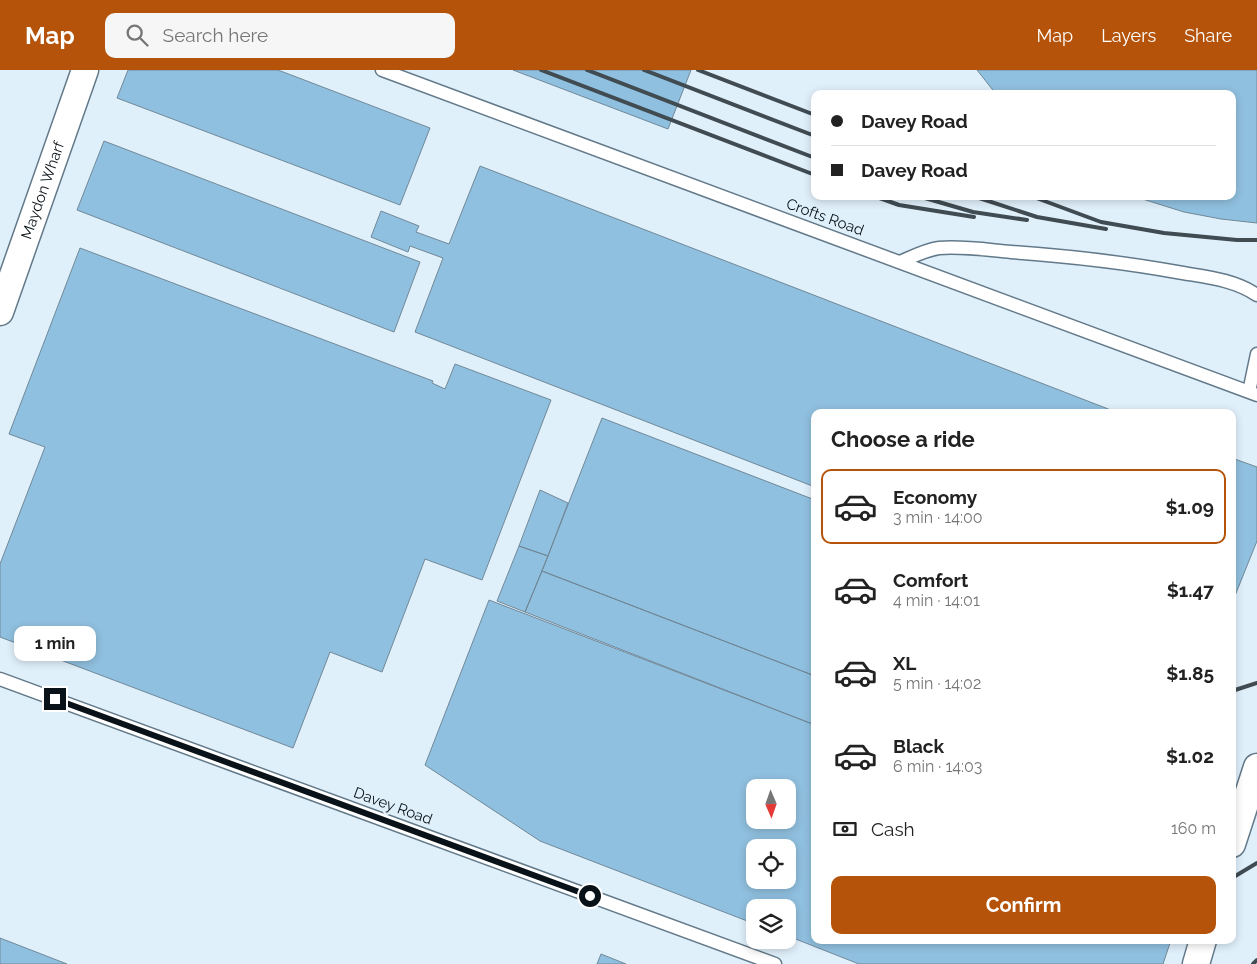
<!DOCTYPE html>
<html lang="en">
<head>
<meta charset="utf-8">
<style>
  body { margin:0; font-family:Raleway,sans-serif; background:#f6f6f6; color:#222; height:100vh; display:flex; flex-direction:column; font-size:19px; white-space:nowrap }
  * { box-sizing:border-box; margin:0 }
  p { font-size:16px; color:#767676 }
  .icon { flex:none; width:28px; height:28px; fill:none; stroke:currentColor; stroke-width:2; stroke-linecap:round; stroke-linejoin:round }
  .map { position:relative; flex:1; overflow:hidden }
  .drawer { position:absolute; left:811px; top:339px; width:425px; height:535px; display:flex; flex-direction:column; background:#fff; border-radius:10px; box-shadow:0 2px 8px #0003 }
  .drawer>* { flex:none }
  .banner { position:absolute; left:811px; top:20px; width:425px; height:110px; border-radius:10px; box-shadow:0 2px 8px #0003; display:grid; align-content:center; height:110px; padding:0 20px; background:#fff }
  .needle { width:32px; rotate:178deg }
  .tools { position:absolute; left:746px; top:709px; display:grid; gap:10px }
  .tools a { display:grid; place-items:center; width:50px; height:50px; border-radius:10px; background:#fff; box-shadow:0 2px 8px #0003; font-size:25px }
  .end { position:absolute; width:22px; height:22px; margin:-11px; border:6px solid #091218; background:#fff; box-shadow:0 0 0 2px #fff }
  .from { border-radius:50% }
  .bubble { position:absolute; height:35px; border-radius:10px; background:#fff; box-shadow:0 2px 8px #0003; font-size:16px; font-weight:700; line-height:35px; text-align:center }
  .banner b { display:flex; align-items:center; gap:18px; height:48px; font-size:19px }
  .banner b+b { border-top:1px solid #e0e0e0 }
  .banner i { width:12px; height:12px; background:#222 }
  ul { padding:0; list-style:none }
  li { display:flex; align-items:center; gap:15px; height:75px; margin:0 10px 8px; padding:0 10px; border:2px solid transparent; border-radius:10px }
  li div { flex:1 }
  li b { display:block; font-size:19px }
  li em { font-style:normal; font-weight:700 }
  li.selected { border-color:#b45309 }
  li>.icon { width:45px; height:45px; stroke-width:1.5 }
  h2 { padding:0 20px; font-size:22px; line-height:60px }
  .pay { display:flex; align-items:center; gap:12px; height:55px; padding:0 20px; font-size:19px }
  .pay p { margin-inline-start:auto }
  .cta { display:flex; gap:10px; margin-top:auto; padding:10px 20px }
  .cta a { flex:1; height:58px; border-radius:10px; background:#b45309; color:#fff; font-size:20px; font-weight:700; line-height:58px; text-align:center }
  header { display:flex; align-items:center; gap:30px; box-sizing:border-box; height:70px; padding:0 25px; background:#b45309; color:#fff }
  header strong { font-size:24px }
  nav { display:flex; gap:28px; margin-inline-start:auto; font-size:18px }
  .search { width:350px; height:45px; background:#f6f6f6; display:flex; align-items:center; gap:12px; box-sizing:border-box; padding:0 18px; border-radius:10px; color:#767676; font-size:19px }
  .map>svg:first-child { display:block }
</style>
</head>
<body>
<header>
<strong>Map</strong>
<div class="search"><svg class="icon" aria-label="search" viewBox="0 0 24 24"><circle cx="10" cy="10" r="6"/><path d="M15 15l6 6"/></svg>Search here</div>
<nav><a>Map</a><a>Layers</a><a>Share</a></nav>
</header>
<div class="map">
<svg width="1257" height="894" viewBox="0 0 1257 894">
  <rect width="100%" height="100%" fill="#e0f0fb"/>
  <!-- building -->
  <path fill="#90c0df" stroke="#708898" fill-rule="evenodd" d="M128 0H278L430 58 400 135 117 28Z
    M513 0H691L668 59Z
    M977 0H1257V153L1221 149 1184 142 1133 126H1232V24H996Z
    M104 71 420 192 394 262 77 140Z
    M480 96 1116 342H815V417L415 262 443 188 410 176 408 182 371 167 381 141 419 156 416 162 449 174Z
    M80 178 433 311 432 313 445 319 455 294 551 330 482 510 425 489 382 602 330 582 293 678 0 567V494L45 377 9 364Z
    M602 348 815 430V606L542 501Z
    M1232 388 1257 397V471L1232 533Z
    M540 420 568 433 548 486 519 476Z
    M519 476 548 486 525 542 497 531Z
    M542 501 815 606V655L525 542Z
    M489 530 815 655V870H1171L1163 894H859L788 866V838H755V854L540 771 425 695ZM755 718H788V750H755ZM755 778H788V810H755Z
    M0 868 67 894H0Z
    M601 884 626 894H597Z"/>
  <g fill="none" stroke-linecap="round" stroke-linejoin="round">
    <defs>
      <path id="service" d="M382 0 1257 325
        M900 192C912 187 925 180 939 178 963 176 988 180 1011 182 1067 186 1122 192 1177 202 1205 207 1233 209 1257 225
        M1249 322 1257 284
        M0 609 775 894"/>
      <g id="minor">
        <path id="s1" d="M0 242 85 0"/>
        <path d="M1232 774 1257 697"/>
        <path d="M1196 894 1203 870"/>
      </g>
    </defs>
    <!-- service casing -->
    <use href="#service" stroke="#627989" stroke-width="15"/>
    <!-- minor casing -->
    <use href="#minor" stroke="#627989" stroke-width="29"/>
    <!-- service -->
    <use href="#service" stroke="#fff" stroke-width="12"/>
    <!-- minor -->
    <use href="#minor" stroke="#fff" stroke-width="26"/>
    <!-- rail -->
    <path stroke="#404b52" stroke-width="4" d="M541 0 815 105
      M587 0 815 88
      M644 0 815 66
      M698 0 815 45
      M874 126 899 135 974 147
      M918 126 973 142 1027 150
      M973 126 1037 147 1106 159
      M1031 126 1101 152 1164 163 1237 170H1257
      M1232 621 1257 613
      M1232 808 1257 793
      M1253 894 1257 890"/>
  </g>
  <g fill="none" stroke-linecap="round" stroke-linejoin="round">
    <!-- route -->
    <path stroke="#091218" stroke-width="6" d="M55 629 590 826"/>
  </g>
  <g text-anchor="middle" stroke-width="5" stroke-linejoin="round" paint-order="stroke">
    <!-- street labels -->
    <g font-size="15" fill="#091218" stroke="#e0f0fb">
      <text dy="5" stroke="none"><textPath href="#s1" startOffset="129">Maydon Wharf</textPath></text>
      <text transform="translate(825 147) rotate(20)" y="5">Crofts Road</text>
      <text transform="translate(393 736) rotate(20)" y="5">Davey Road</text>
    </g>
  </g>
</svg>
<div class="tools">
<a><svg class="needle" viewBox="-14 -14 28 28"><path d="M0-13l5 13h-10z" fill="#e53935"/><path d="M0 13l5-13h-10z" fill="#767676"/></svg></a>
<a><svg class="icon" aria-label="locate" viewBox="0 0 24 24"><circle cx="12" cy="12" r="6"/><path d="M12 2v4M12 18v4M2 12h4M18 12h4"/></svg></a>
<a><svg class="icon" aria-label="layers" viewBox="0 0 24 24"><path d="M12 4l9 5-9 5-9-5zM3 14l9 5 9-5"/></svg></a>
</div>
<i class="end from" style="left:590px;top:826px"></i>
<i class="end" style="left:55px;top:629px"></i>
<div class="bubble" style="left:14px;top:556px;width:82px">1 min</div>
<div class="banner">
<b><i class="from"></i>Davey Road</b>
<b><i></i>Davey Road</b>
</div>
<section class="drawer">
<h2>Choose a ride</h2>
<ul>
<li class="selected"><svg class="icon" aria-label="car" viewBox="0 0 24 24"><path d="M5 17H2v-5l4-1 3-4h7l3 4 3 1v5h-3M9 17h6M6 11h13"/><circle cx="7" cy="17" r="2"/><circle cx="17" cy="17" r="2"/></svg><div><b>Economy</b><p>3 min · 14:00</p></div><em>$1.09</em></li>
<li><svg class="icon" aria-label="car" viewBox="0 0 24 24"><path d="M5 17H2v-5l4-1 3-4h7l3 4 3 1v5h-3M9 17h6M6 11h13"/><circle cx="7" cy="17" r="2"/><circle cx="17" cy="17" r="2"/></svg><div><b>Comfort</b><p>4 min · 14:01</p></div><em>$1.47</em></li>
<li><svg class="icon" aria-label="car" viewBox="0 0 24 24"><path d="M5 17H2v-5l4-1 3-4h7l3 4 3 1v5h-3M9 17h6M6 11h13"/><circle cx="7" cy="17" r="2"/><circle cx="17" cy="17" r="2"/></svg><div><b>XL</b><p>5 min · 14:02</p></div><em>$1.85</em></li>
<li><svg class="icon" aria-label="car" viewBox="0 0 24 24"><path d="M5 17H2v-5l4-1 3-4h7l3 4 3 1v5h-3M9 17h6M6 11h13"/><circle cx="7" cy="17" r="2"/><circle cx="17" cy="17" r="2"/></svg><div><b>Black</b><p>6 min · 14:03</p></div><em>$1.02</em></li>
</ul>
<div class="pay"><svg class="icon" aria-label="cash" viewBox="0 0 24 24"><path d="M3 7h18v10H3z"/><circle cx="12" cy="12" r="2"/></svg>Cash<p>160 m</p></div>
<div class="cta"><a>Confirm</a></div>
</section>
</div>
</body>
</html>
